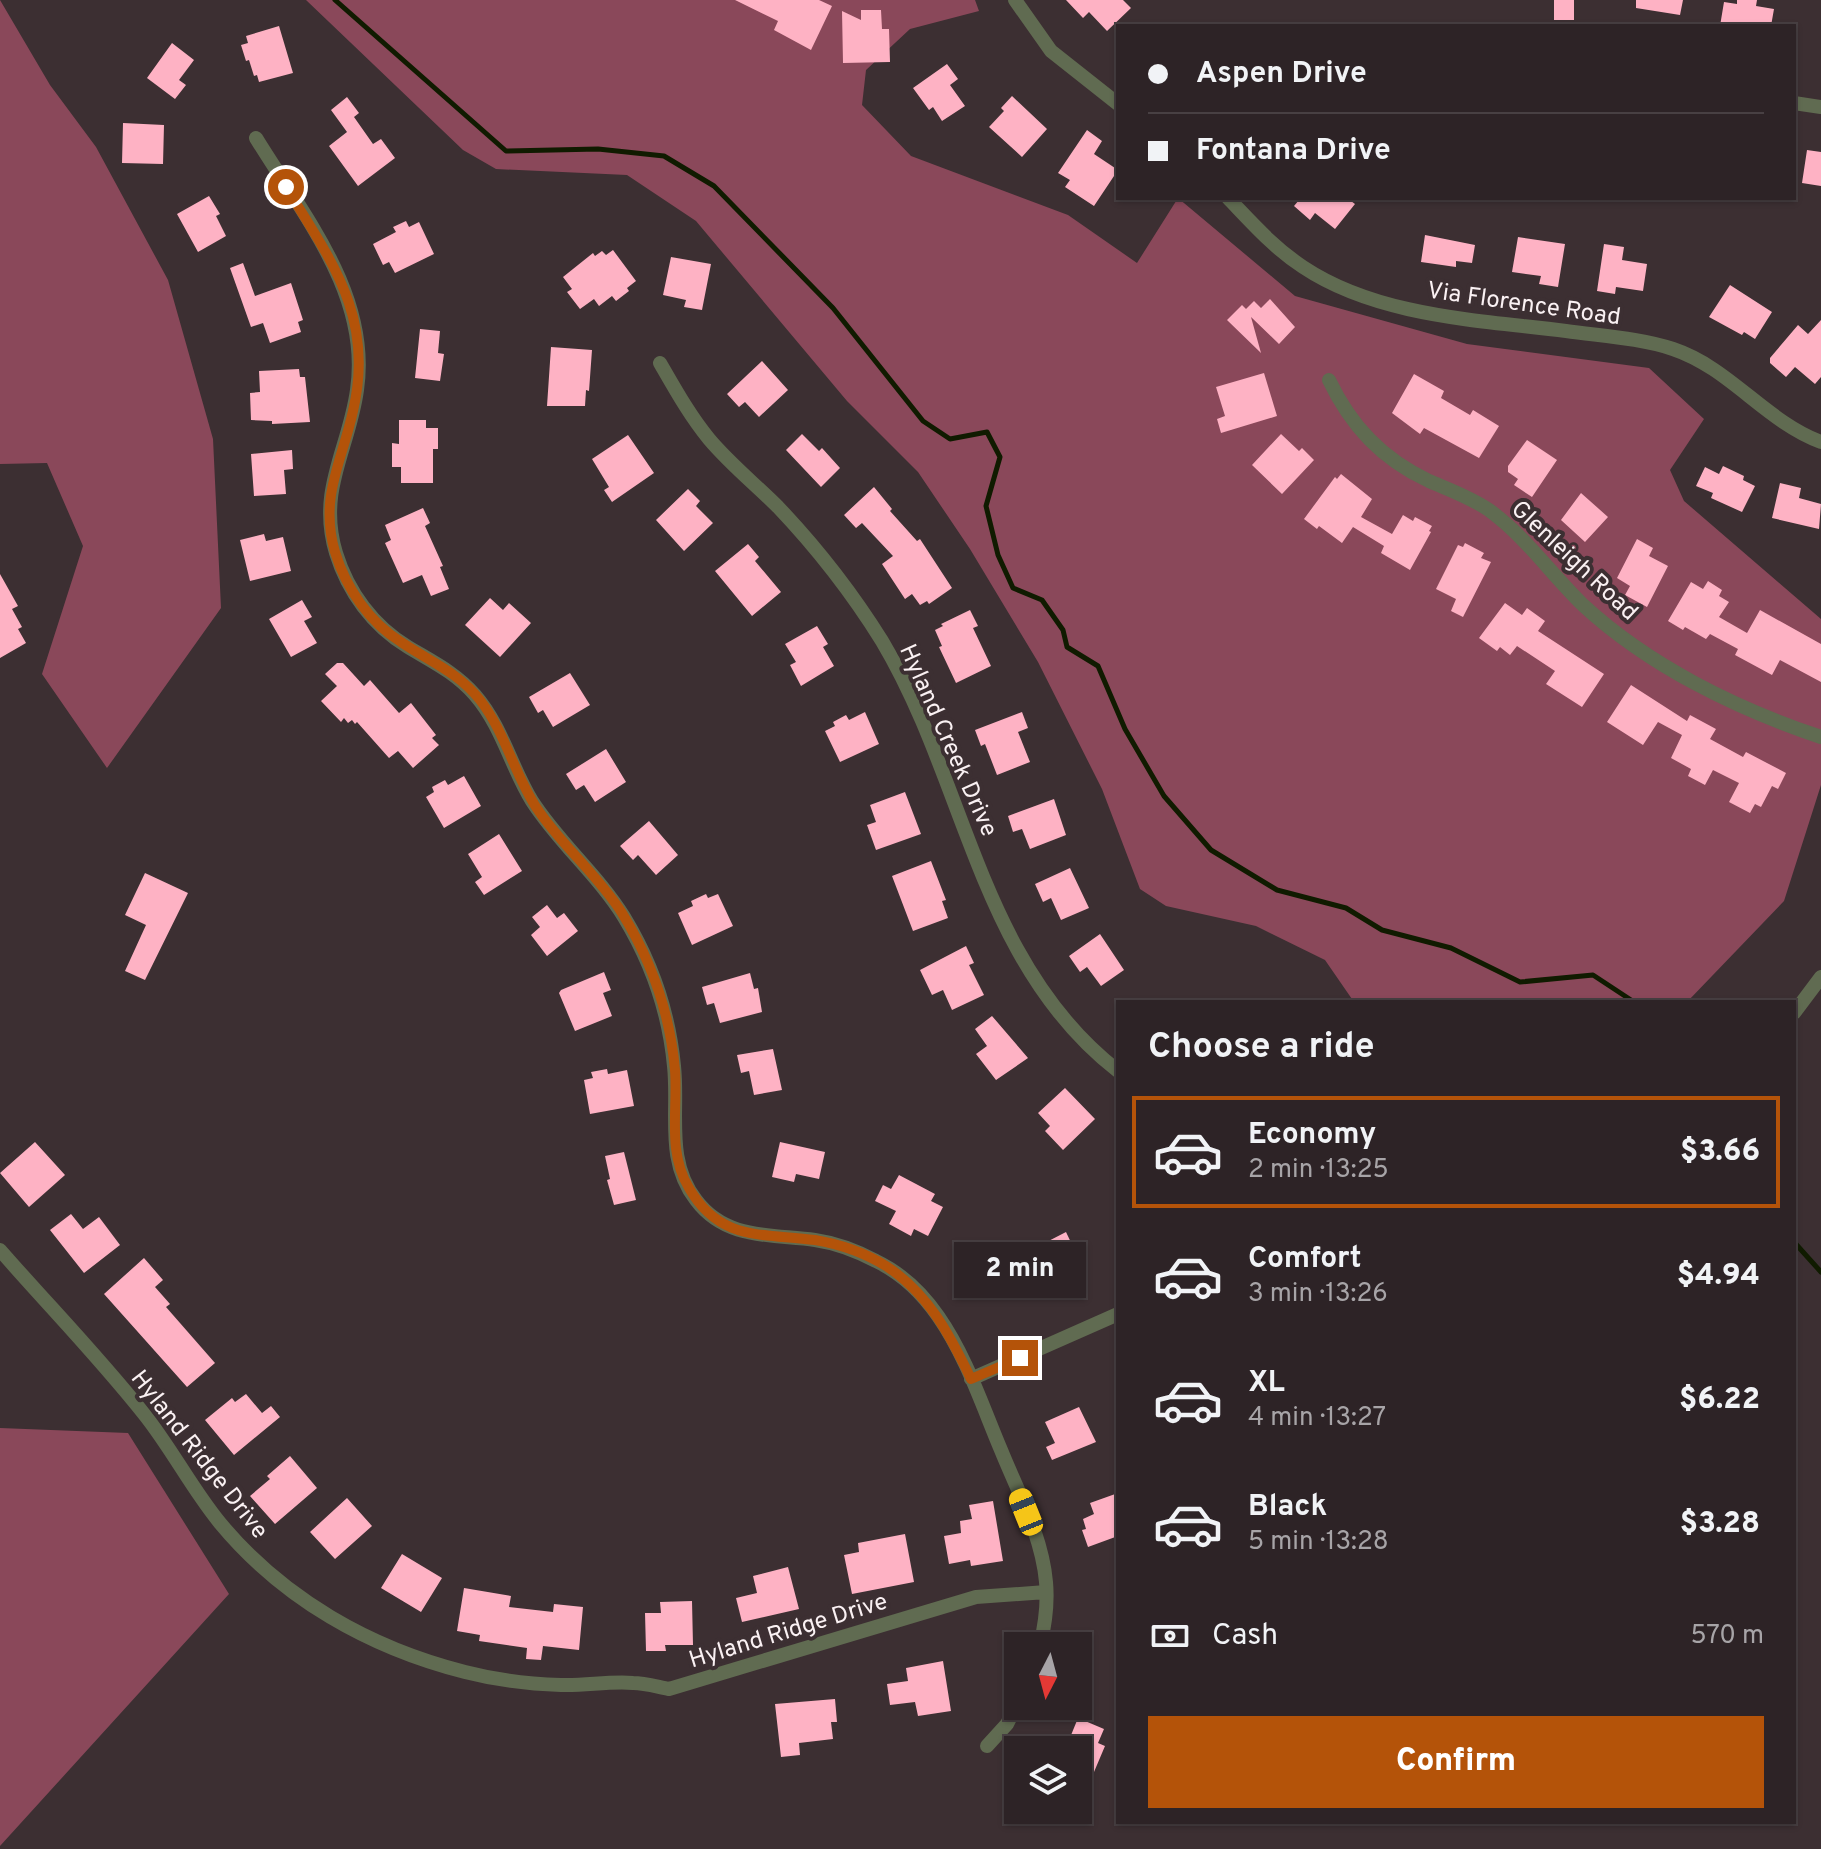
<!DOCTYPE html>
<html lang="en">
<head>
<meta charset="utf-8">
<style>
  body { margin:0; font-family:Overpass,sans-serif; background:#352b2e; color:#f1f3f6; height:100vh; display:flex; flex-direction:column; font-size:30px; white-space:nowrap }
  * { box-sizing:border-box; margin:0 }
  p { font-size:26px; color:#a7a4a7 }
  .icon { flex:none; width:44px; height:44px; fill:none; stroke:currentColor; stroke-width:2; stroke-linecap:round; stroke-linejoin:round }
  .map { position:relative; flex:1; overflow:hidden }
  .details { position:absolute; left:1116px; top:1000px; width:680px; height:824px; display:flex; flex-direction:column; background:#2d2326; border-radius:0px; box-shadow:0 2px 6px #0004,0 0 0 2px #484043 }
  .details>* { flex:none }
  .hud { position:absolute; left:1116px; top:24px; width:680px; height:176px; border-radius:0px; box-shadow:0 2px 6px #0004,0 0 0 2px #484043; display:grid; align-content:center; height:176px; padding:0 32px; background:#2d2326 }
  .needle { width:52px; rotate:186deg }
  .tools { position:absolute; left:1004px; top:1632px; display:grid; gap:16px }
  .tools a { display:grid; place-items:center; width:88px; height:88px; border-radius:0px; background:#2d2326; box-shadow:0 2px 6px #0004,0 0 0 2px #484043; font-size:40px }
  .end { position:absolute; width:36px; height:36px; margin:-18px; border:10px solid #b45309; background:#fff; box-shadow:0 0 0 4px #fff }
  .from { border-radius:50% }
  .bubble { position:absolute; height:56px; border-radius:0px; background:#2d2326; box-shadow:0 2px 6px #0004,0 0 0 2px #484043; font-size:26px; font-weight:800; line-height:56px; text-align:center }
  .car { position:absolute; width:24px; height:48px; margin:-24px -12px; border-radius:10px; box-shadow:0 0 6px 2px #0007; background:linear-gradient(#f5c518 24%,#345 0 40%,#f5c518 0 76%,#345 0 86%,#f5c518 0) }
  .hud b { display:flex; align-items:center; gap:28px; height:76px; font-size:30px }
  .hud b+b { border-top:2px solid #484043 }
  .hud i { width:20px; height:20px; background:#f1f3f6 }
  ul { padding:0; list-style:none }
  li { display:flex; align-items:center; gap:24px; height:112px; margin:0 16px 12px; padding:0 16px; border:4px solid transparent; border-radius:0px }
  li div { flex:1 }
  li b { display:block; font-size:30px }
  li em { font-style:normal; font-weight:800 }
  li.active { border-color:#b45309 }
  li>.icon { width:72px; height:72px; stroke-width:1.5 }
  h2 { padding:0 32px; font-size:36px; line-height:96px }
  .pay { display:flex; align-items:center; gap:20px; height:88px; padding:0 32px; font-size:30px }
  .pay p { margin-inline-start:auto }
  .cta { display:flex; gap:16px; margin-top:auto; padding:16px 32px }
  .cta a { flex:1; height:92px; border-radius:0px; background:#b45309; color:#fff; font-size:32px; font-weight:800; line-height:92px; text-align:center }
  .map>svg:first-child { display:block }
</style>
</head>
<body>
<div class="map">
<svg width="1821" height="1849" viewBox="0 0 1821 1849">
  <rect width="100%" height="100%" fill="#3c2f32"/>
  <!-- forest -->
  <path fill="#8a485a" d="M0 0 50 85 96 147 168 280 213 439 221 608 107 768 42 674 83 546 47 463 0 464Z
    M306 0H975L979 11 910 29 866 70 862 105 911 156 1068 215 1137 263 1178 198 1295 296 1467 344 1649 368 1704 419 1670 470 1684 501 1821 619V785L1784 901 1687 1002H1354L1325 960 1256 926 1166 906 1140 889 1102 789 1038 662 970 549 918 472 847 401 696 221 627 175 496 169 463 150Z
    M0 1428 128 1433 229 1594 0 1846Z"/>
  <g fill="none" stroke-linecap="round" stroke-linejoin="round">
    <!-- stream -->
    <path stroke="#101b00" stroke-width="5" d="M335 0 506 151 598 149 664 156 714 186 833 308 923 421 950 439 987 432 1000 457 986 506 998 555 1013 588 1042 600 1063 630 1067 647 1098 666 1125 729 1164 796 1211 850 1277 890 1346 908 1382 930 1451 948 1520 982 1593 975 1634 1002
      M1794 1242 1821 1272"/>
  </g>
  <!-- building -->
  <path fill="#feb2c4" d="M735 0H819L832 6 811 50 774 30 778 21Z
    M1066 0H1123L1131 8 1107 31 1089 12 1083 18Z
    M1554 0H1574V20H1554Z
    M1636 0H1683L1680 15 1636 8Z
    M1737 0H1757L1756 6 1774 9 1771 26H1720L1724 2 1737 4Z
    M861 10H881L882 29H889L890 62 843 63 842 11 861 20Z
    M279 26 293 73 259 82 257 75 254 76 249 60 246 61 241 45 248 43 246 36Z
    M172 43 194 60 179 80 186 85 175 99 147 78Z
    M947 64 958 79 950 85 965 106 942 121 933 107 929 110 913 88Z
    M1012 96 1047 129 1022 157 989 127 1004 111 1001 108Z
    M347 97 359 113 354 117 373 144 381 139 395 158 358 186 329 146 347 132 331 110Z
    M123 123 164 125 163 164 122 163Z
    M1087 130 1102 141 1094 154 1118 170 1094 206 1065 187 1070 180 1058 173Z
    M1807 150 1821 152V186L1802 183Z
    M209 196 220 214 216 216 226 236 198 252 177 214Z
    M1297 198H1347L1355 204 1335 229 1315 213 1310 220 1294 206 1299 200Z
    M406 221 409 227 419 222 434 254 395 273 389 262 383 265 373 244 396 232 393 227Z
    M1425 235 1475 245 1472 263 1456 261V267L1421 262Z
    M1518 237 1565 244 1558 287 1539 284 1541 276 1512 272Z
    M1604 244 1624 247 1622 260 1647 264 1643 291 1616 287 1615 294 1597 291Z
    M613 250 636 281 627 288 629 291 616 301 612 296 599 306 594 299 580 309 567 292 572 289 563 277 593 253 595 256 602 251 606 255Z
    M671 257 711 264 702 310 684 307 686 300 663 295Z
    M243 263 255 296 291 283 303 320 298 322 301 332 270 343 263 323 251 327 230 268Z
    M1730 285 1772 312 1755 339 1744 332 1742 335 1709 317Z
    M1270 299 1295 327 1279 344 1251 317 1261 353 1227 320 1242 305 1246 309 1254 301 1261 308Z
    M1821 320V377L1815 384 1795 367 1786 377 1770 363V358L1798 325 1808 334Z
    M420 329 440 331 438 353 444 354 440 381 415 378Z
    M551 347 592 350 589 391 586 390 585 406H547Z
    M762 361 788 390 759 417 745 402 739 407 727 394Z
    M299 369 300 377H305L310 422 272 424V421L251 420 250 393 260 392 259 371Z
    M1264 373 1277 416 1221 433 1217 419 1225 416 1216 387Z
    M1414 374 1444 391 1441 398 1470 415 1473 410 1499 426 1479 458 1424 428 1420 434 1392 413Z
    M399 420H426V428H438V449H433V483H401V467H392V443L399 444Z
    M802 434 819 451 822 448 840 468 821 487 786 450Z
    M1281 434 1299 451 1302 448 1314 460 1282 494 1252 465Z
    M628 435 654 473 612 502 604 490 609 487 592 459Z
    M1527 440 1557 460 1532 497 1514 485 1518 479 1508 472V466Z
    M292 450 293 469 284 470 286 494 254 496 251 454Z
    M1723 466 1744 476 1743 480 1755 486 1742 512 1711 498 1713 493 1696 486 1705 467 1719 474Z
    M1341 474 1372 499 1361 517 1392 534 1403 515 1413 521 1415 517 1432 526 1429 531 1431 532 1410 570 1381 553 1384 546 1353 527 1342 543 1319 526 1317 529 1304 519 1335 477 1337 479Z
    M1780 483 1801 488 1799 498 1821 504 1819 529 1772 518Z
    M874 487 892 509 890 511 917 541 920 539 952 588 929 604 927 601 920 605 912 594 905 599 882 564 893 556 862 523 856 528 844 515Z
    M688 489 700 501 696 506 713 523 684 551 656 520Z
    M1581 493 1608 517 1585 542 1561 520Z
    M423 508 430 523 425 526 443 566 440 567 449 589 431 596 422 575 403 583 385 543 391 540 385 525Z
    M264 534 266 541 283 537 291 571 250 581 240 540Z
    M1637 539 1653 548 1649 556 1668 566 1647 607 1625 595 1630 586 1617 578Z
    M1465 543 1484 553 1481 558 1491 562 1463 617 1451 611 1456 599 1436 589 1458 545 1463 547Z
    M748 544 759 557 755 561 781 592 752 616 715 571Z
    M0 574 18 606 12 609 22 627 18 629 26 643 0 658Z
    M1708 581 1722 590 1719 596 1729 602 1719 617 1747 633 1760 610 1821 644V682L1780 660 1772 675 1735 655 1738 649 1710 634 1706 639 1685 627 1683 630 1668 621 1691 582 1703 589Z
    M490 598 503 610 509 603 531 623 500 657 465 625Z
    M302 600 312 617 304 621 317 643 291 657 269 619Z
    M1505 603 1522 615 1527 608 1545 621 1538 631 1604 674 1582 707 1546 684 1555 671 1517 646 1510 655 1500 647 1497 651 1479 638Z
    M970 610 978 626 973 628 991 666 956 683 939 647 942 646 935 630 943 626 941 624Z
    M817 626 828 644 823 647 834 666 801 686 790 665 796 662 785 644Z
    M337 663H343L364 686 370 680 399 713 411 703 436 735 432 738 439 745 413 768 398 751 389 758 357 722 355 724 352 720 348 723 344 718 341 722 321 701 337 686 325 674Z
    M570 673 590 705 553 727 543 710 538 713 529 697Z
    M1631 685 1687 721 1690 715 1716 729 1710 739 1743 757 1746 752 1786 773 1778 789 1772 786 1761 807 1755 804 1750 813 1729 802 1739 783 1713 770 1705 785 1688 776 1691 769 1671 758 1682 735 1658 722 1643 745 1607 722Z
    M865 712 879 744 840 762 825 731 835 726 833 722 846 715 849 720Z
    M1022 712 1028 728 1018 732 1030 762 997 775 985 744 981 746 975 730Z
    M606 749 626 782 595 802 584 785 576 790 566 774Z
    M464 776 481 806 444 828 426 797 434 792 432 787 445 780 448 785Z
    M905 792 921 834 876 850 867 825 876 822 870 805Z
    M1054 799 1066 835 1030 849 1022 829 1013 832 1008 816Z
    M649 821 678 855 656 875 638 855 633 860 620 846Z
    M499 834 522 871 484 895 475 882 482 877 468 854Z
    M931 861 946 900 942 901 948 918 913 931 892 876Z
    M1070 868 1089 908 1061 920 1051 898 1043 902 1035 884Z
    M145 873 188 893 145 980 125 971 146 925 125 915Z
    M706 894 708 898 718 894 733 926 692 945 678 913 693 906 691 901Z
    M547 905 557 918 564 913 578 931 547 956 531 935 540 927 532 917Z
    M1100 934 1124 970 1101 986 1087 967 1080 972 1069 956Z
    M966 946 974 963 969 965 984 995 952 1010 943 990 932 995 920 970Z
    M604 972 611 990 603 993 612 1016 575 1031 559 993 561 990Z
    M750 973 754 989 758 988 762 1012 720 1023 714 1003 707 1005 702 987Z
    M992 1016 1028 1058 996 1080 976 1054 987 1046 975 1029Z
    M773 1049 782 1090 754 1095 749 1071 741 1073 737 1055Z
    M607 1069 608 1074 627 1070 634 1106 590 1114 584 1080 593 1078 591 1072Z
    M1065 1088 1095 1119 1063 1150 1045 1131 1050 1126 1038 1113Z
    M35 1142 65 1175 29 1207 0 1173Z
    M780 1142 825 1152 819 1179 796 1174 794 1182 772 1177Z
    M624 1152 636 1200 614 1205 607 1180 610 1179 605 1156Z
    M899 1175 935 1194 931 1201 943 1207 928 1236 914 1229 911 1236 889 1224 896 1211 875 1201 883 1185 891 1189Z
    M71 1214 83 1229 99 1217 120 1245 84 1273 50 1230Z
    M1066 1232 1076 1253 1054 1264 1057 1270 1044 1276 1031 1250Z
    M144 1258 163 1280 155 1287 170 1304 166 1307 215 1363 187 1387 104 1294Z
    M246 1394 262 1413 271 1406 280 1417 234 1455 205 1420 232 1398 235 1402Z
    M1079 1407 1096 1442 1052 1460 1046 1447 1055 1443 1045 1422Z
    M290 1456 317 1488 275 1524 250 1496 270 1479 267 1476Z
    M1118 1493V1536L1088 1547 1082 1530 1086 1529 1083 1519 1094 1514 1090 1503Z
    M347 1498 372 1526 335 1559 310 1532Z
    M993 1501 1003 1561 971 1566 970 1560 949 1564 944 1536 961 1533 960 1521 972 1519 969 1505Z
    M905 1534 914 1582 852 1594 844 1555 859 1552 858 1543Z
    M402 1554 442 1578 421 1612 381 1588Z
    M788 1567 799 1609 742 1622 736 1598 757 1593 753 1576Z
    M464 1588 511 1596 509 1607 553 1612 554 1604 583 1607 579 1650 543 1646 541 1660 526 1659 527 1648 479 1641 480 1635 457 1631Z
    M692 1601 693 1645H665L666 1651H646L645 1613H661L660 1602Z
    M943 1661 951 1711 918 1716 915 1702 890 1705 887 1684 908 1681 906 1668Z
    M835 1699 837 1722H831L833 1739 799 1743 800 1755 781 1757 775 1704Z
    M1078 1718 1104 1729 1098 1743 1105 1746 1094 1772 1078 1765V1750H1065Z"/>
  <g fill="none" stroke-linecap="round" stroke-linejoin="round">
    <!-- minor -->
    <path stroke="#606b51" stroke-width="14" d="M1015 0 1051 51 1118 104
      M1794 103 1821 107
      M256 138C303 215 371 295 357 390 349 449 317 490 336 553 348 592 373 626 408 647 433 662 456 673 475 695 502 726 511 767 532 801 559 843 598 875 624 917 652 963 669 1013 674 1066 679 1112 665 1160 696 1200 726 1240 771 1234 815 1240 836 1243 857 1251 876 1261 901 1273 922 1293 938 1316 966 1356 982 1405 1001 1450 1018 1492 1042 1536 1046 1582 1048 1603 1045 1625 1040 1646
      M1228 198C1252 223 1274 248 1303 267 1378 317 1480 320 1566 331 1601 336 1640 338 1673 349 1730 368 1765 421 1821 442
      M660 363C675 389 690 416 709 439 730 464 755 484 778 507 817 548 852 593 882 641 967 783 979 963 1118 1071
      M1329 380C1351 426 1382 459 1429 481 1450 490 1470 497 1489 510 1525 536 1551 574 1583 605 1649 666 1737 709 1821 737
      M1794 1013 1821 977
      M0 1250C48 1305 99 1357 144 1414 172 1449 192 1489 220 1523 283 1599 370 1648 465 1672 496 1680 529 1684 561 1685 585 1686 609 1681 633 1683 645 1683 658 1687 669 1689L976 1597 1046 1592
      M971 1379 1118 1314
      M987 1746 1007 1724 1018 1702"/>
  </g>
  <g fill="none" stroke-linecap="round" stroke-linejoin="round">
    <!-- route -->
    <path stroke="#b45309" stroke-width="10" d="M286 187C332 262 375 318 353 411 342 462 319 497 335 552 346 588 369 622 401 642 429 661 458 672 480 700 505 732 514 773 536 807 561 845 597 874 622 913 651 960 670 1014 675 1070 678 1110 667 1152 689 1188 720 1242 763 1233 815 1240 839 1244 865 1253 886 1266 928 1293 950 1335 971 1379L1020 1358"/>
  </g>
  <g text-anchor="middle" stroke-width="8" stroke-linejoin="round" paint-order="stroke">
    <!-- street labels -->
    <g font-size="24" fill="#faf1f3" stroke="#3c2f32">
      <text transform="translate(1524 303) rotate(8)" y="8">Via Florence Road</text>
      <text transform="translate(1575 560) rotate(43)" y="8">Glenleigh Road</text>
      <text transform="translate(949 740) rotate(66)" y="8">Hyland Creek Drive</text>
      <text transform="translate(200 1454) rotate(52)" y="8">Hyland Ridge Drive</text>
      <text transform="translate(788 1630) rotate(-17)" y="8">Hyland Ridge Drive</text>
    </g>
  </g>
</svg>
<div class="tools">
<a><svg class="needle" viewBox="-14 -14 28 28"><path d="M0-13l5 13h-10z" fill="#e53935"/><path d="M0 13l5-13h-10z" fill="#a7a4a7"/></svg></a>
<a><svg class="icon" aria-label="layers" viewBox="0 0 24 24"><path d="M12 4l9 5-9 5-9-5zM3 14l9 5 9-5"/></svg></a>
</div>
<i class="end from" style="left:286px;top:187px"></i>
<i class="end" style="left:1020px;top:1358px"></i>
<div class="bubble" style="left:954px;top:1242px;width:132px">2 min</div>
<i class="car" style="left:1026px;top:1512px;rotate:338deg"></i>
<div class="hud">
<b><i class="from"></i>Aspen Drive</b>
<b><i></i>Fontana Drive</b>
</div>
<section class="details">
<h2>Choose a ride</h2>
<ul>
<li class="active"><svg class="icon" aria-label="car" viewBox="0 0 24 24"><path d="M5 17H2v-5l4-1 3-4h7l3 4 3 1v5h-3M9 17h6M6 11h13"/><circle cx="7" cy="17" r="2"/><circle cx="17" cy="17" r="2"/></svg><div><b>Economy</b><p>2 min · 13:25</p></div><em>$3.66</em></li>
<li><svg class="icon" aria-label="car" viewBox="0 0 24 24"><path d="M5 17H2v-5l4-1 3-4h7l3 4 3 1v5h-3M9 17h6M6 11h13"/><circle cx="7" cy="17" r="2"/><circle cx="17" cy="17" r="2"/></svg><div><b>Comfort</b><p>3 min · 13:26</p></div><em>$4.94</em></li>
<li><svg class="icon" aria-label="car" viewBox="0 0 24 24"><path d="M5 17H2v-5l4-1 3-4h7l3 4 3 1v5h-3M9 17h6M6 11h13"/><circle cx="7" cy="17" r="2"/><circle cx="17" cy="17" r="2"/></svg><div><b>XL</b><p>4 min · 13:27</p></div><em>$6.22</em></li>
<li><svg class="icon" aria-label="car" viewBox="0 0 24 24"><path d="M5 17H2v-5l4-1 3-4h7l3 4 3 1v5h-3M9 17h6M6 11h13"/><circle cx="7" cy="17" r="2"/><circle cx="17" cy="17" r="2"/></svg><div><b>Black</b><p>5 min · 13:28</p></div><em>$3.28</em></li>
</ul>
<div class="pay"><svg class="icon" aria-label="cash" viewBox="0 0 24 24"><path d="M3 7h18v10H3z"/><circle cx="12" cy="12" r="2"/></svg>Cash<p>570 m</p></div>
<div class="cta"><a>Confirm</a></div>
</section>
</div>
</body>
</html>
